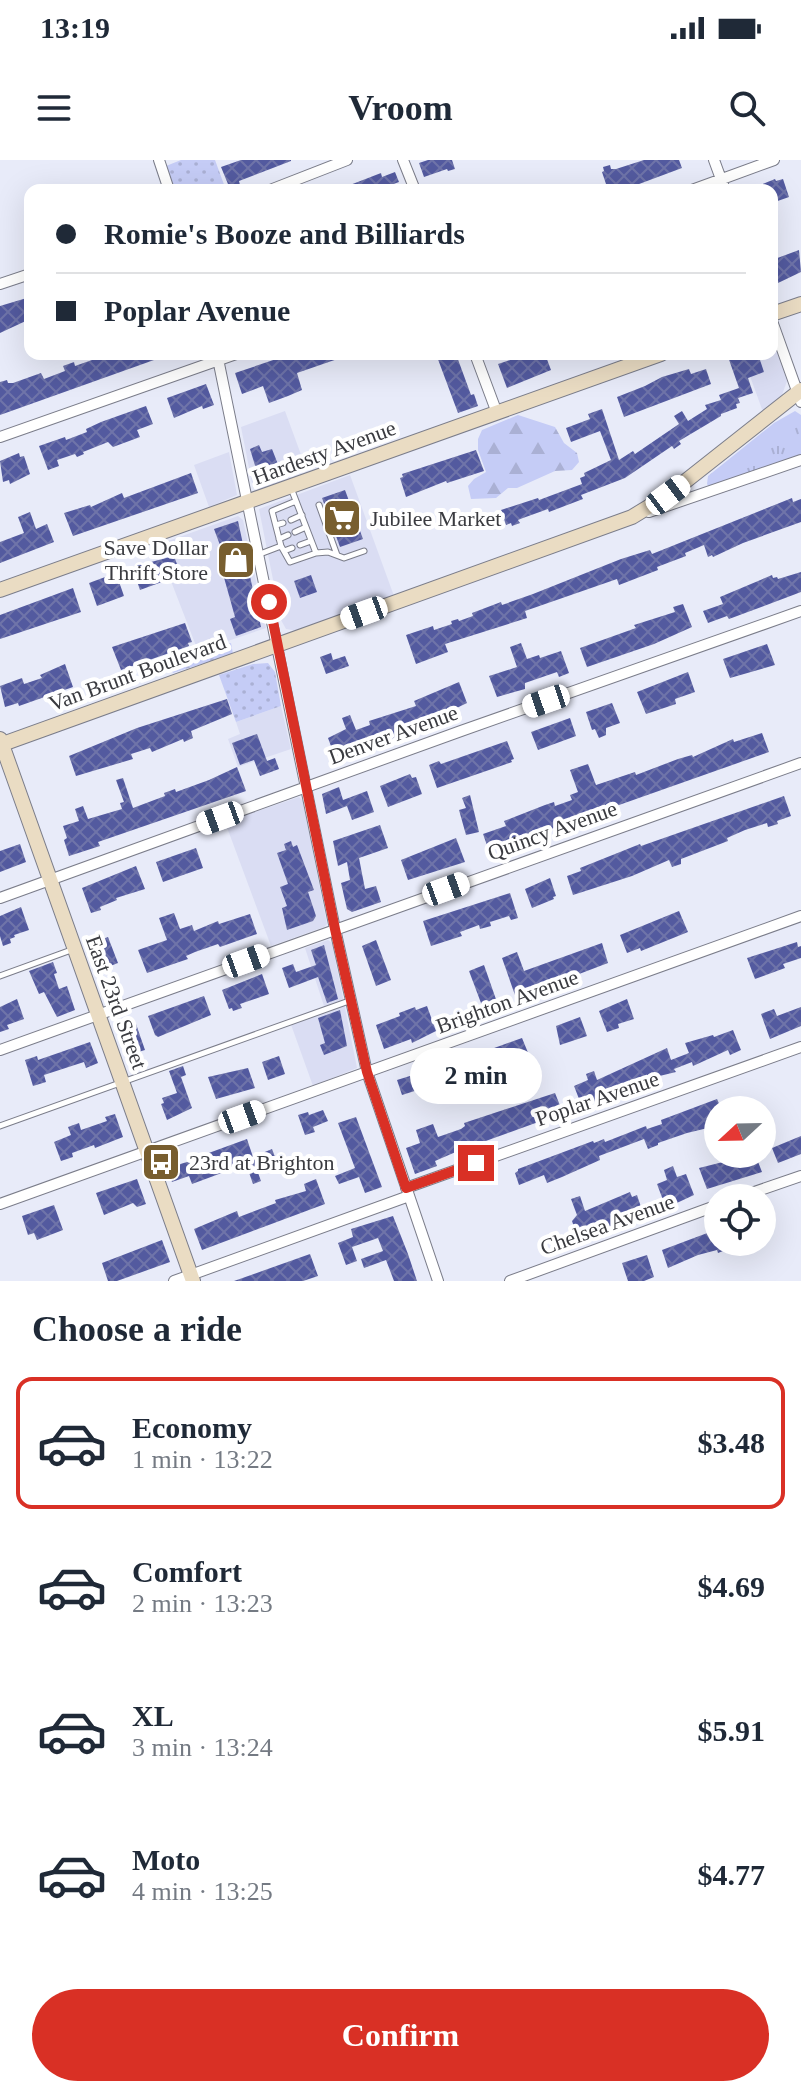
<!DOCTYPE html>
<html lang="en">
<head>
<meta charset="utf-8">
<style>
  body { margin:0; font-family:"Times New Roman",serif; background:#f2f2f3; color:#1f2937; height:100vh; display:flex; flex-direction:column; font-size:30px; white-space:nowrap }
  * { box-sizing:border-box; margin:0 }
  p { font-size:26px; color:#747a83 }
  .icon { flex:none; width:44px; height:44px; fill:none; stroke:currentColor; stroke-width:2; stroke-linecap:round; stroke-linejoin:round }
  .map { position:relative; height:1121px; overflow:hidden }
  .sheet { display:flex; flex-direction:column; background:#fff; flex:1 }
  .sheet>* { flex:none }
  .top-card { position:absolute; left:24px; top:24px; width:754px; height:176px; border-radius:16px; box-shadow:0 8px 32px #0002; display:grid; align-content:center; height:176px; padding:0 32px; background:#fff }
  .needle { width:52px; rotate:248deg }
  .fabs { position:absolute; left:704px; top:936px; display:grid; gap:16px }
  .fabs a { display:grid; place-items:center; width:72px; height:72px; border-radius:50%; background:#fff; box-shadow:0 8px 32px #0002; font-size:40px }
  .end { position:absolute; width:36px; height:36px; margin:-18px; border:10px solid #d93025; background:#fff; box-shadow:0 0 0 4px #fff }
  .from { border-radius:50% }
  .bubble { position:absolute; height:56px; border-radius:28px; background:#fff; box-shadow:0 8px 32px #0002; font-size:26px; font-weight:700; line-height:56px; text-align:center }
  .car { position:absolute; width:24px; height:48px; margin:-24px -12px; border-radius:10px; box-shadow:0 0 6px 2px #0007; background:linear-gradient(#fff 24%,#345 0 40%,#fff 0 76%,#345 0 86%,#fff 0) }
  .top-card b { display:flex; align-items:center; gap:28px; height:76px; font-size:30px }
  .top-card b+b { border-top:2px solid #e0e1e3 }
  .top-card i { width:20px; height:20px; background:#1f2937 }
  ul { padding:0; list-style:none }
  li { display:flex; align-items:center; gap:24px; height:132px; margin:0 16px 12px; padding:0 16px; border:4px solid transparent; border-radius:16px }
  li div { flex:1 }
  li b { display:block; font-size:30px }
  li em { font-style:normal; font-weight:700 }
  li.on { border-color:#d93025 }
  li>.icon { width:72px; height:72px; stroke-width:1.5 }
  h2 { padding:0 32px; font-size:36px; line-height:96px }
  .action { display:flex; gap:16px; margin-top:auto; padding:16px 32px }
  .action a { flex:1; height:92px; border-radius:48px; background:#d93025; color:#fff; font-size:32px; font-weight:700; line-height:92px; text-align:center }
  .status { display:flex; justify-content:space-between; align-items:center; height:56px; padding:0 40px; background:#fff; direction:ltr }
  .status svg { height:22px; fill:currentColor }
  header { display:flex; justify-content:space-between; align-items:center; height:104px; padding:0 32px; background:#fff; font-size:36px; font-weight:700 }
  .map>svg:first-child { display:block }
</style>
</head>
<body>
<div class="status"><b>13:19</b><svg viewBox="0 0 49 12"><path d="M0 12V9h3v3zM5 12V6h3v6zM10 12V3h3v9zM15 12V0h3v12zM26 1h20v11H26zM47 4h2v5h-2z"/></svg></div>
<header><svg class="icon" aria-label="menu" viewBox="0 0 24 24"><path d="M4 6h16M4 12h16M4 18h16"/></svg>Vroom<svg class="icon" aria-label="search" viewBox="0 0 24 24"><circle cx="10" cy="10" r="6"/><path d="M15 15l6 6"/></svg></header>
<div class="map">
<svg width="801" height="1121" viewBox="0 0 801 1121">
  <defs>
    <pattern id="grass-dots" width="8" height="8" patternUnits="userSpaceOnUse" patternTransform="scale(2)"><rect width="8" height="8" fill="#c5ccf6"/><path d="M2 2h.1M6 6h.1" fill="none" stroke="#aab0d4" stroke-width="1.8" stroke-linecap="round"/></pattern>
    <pattern id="forest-firs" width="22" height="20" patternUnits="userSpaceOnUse" patternTransform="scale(2)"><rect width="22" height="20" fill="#c5ccf6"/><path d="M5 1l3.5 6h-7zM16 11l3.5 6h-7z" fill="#aab0d4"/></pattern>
    <pattern id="park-tufts" width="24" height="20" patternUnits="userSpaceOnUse" patternTransform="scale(2)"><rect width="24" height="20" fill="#c5ccf6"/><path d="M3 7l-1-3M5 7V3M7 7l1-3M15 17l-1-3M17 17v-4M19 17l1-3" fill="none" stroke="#aab0d4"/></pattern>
    <pattern id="building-cross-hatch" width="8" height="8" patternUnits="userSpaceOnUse" patternTransform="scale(2)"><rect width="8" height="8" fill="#535a9f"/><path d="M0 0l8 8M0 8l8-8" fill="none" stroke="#6f74a9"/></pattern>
  </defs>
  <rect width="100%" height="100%" fill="#e8ebf9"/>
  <!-- built -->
  <path fill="#daddf3" d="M772 175 787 221 782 235 763 252 742 194H772Z
    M285 251 307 311 259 329 253 328 241 267Z
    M229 292 237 335 209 347 194 305Z
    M350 315 394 436 298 471 286 469 281 460 259 349Z
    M238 356 243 360 266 468 198 491 157 385Z
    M281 546 291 589 238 607 228 579 240 574 236 562Z
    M299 637 303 641 327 764 324 767 271 786 225 662Z
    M328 780 332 783 357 908 313 926 289 859 324 846 305 788Z"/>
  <!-- grass -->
  <path fill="url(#grass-dots)" d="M181 0H215L226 30H175L166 6Z
    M231 483 233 494 173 513 170 505Z
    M268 503 275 512 281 546 236 562 219 515 253 504Z"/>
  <!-- forest -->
  <path fill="url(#forest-firs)" d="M518 255 555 267 564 283 577 293 579 302 572 310 555 311 517 328H508L496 338 471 339 468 326 474 319 486 312 478 290V279L482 270Z"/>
  <!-- park -->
  <path fill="url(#park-tufts)" d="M795 251 801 255V295L709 327 707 324 708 316 774 263Z"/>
  <!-- building -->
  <path fill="url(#building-cross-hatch)" d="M241 0H291V1L239 21 240 25 230 29 221 7Z
    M428 0H452L455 9 448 11 447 9 424 17 419 3Z
    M644 0H679L682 8 623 30H608L602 12 604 11 603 7 610 5 611 9H616Z
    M395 12 399 22 380 29 337 30 381 13 382 17Z
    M775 19 776 21 783 19 789 37 772 43V30H748Z
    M799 90 801 112 778 123 772 100Z
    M30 137V159L0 173V146Z
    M109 194 168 195 0 255V222L7 220 8 223H13L41 213 44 219 65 211 63 206 74 202 75 206Z
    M291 194 349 195 297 213 302 230 288 236 269 243 263 226 242 234 235 213Z
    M436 194H456L471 235 474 234 478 246 458 253Z
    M528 194H545L551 210 507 228 498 204Z
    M727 194H758L764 212 748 218 753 233 738 238 740 243 736 244 737 248 721 254V256L684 278 679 281 681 284 674 289 672 286 625 318 581 335 583 339 549 352 548 349 523 358 518 360 520 363 512 366 511 363 506 365 501 350 538 338 539 340 582 324 580 318 585 316 584 313 611 300 600 271 571 282 566 268 590 259 588 254 602 249 619 300 633 291 635 294 679 264 674 256 682 251 688 261 707 249 705 245 721 240 719 235 739 228Z
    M689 209 691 214 706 209 711 224 624 257 617 237 645 226 662 217Z
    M206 224 214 245 203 249 202 246 174 258 167 238Z
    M146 246 153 264 137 270 140 277 113 287 108 282 83 292 84 294 77 297 75 294 57 300 59 306 48 310 39 286 65 277 66 280 87 272 86 269 101 262Z
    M259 285 262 292 272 289 283 317 261 325 250 289Z
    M476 290 484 311 447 323 446 321 406 337 400 318 403 317 402 314Z
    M19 293 20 297 24 296 30 314 10 324 9 320 3 322 0 301Z
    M191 313 198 333 73 376 64 353 90 345 91 347 122 333 124 338Z
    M345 330 363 379 340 387 322 338Z
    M792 338 793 342 801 339V362L743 383 713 397 712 395 708 397 704 385 685 393 686 396 657 407 658 410 619 425 617 419 525 451 527 458 445 484 448 492 416 504 406 475 433 466 434 470 452 464 451 461 458 459 459 461 473 456 472 453 501 442 502 445 533 434 621 399 650 390 652 394Z
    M30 352 36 369 47 364 54 382 0 403V382L24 373 18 357Z
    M238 361 261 467 236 476 230 459 235 457 223 414 230 412 214 369Z
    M174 396 181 415 140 430 132 407Z
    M801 412V432L729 459 727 456 708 463 703 451 723 444 720 437 772 415 773 418 777 417 778 419Z
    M116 413 124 436 97 446 89 423Z
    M311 415 317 432 300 438 294 421Z
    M73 428 81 452 0 479V455Z
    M683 444 692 467 654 484 587 507 580 488 636 468 634 465 675 452 673 447Z
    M185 463 192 482 188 483 189 486 121 510 112 487Z
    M521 483 527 499 539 495 540 498 561 491 569 513 559 517 557 512 525 523V529L497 537 489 516 517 507 510 487Z
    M767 484 775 505 730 518 723 499Z
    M331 493 333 500 345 496 349 506 326 514 320 497Z
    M65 504 73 527 19 546 18 543 5 547 0 526 22 518 24 524 42 518 40 515Z
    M688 512 695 532 675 539 676 544 646 554 637 532Z
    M459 522 467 543 432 560 433 563 336 600 328 578 346 569 342 558 350 555 356 570 370 565 369 561 416 546 414 541Z
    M227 539 232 554 191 571 193 578 184 582 183 579 152 592 150 588 131 594 133 599 76 616 69 596 137 568Z
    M612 543 620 563 606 568V575L599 578 595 569 592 570 586 552Z
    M570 558 576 576 538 590 531 572Z
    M762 573 769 592 489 691 483 674 506 666 504 661 545 645 554 642 555 646 572 640 570 635 578 632 570 610 588 604 596 625 635 612 636 615 678 599 692 595 693 597 733 579 734 582Z
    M257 574 267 601 275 598 279 609 260 616 254 600 240 605 232 583Z
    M507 581 514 599 511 600 512 602 437 628 429 605 439 601 441 604Z
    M237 607 246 631 98 682 100 686 69 696 64 680 67 678 63 666 79 661 75 649 83 646 88 659 122 649 120 643 124 642 116 620 123 618 133 648 165 636 164 633 175 629 176 632 209 620Z
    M410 614 412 618 416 617 422 634 388 647 380 626Z
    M339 627 343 640 367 631 374 652 352 660 347 646 326 654 322 634Z
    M470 635 479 672 466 675 459 650 466 648 462 638Z
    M784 636 791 656 777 661 778 664 768 667 767 663 745 670 727 678 728 681 681 699V704L672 707 669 700 632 716 573 735 567 716 581 711 580 708 640 684 641 686Z
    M380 665 388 688 359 698 365 729 376 726 381 742 352 752 347 749 341 723 350 720 347 702 338 706 333 681Z
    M456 678 465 702 408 720 401 700Z
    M291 681 293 687 297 685 314 730 308 732 316 756 313 761 287 770 282 748 287 746 280 727 288 724 277 693 286 690 284 684Z
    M20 684 26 702 0 712V691Z
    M196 688 203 708 163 722 156 702Z
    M136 706 145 729 116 738 117 740 100 747 101 750 91 753 82 728Z
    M550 718 556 736 553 737 554 739 532 748 525 729Z
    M510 733 518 758 511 760 509 756 490 762 491 766 480 769 479 765 460 772 462 776 431 786 423 761Z
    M21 747 29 770 14 775 15 777 10 779 11 783 3 786 0 776V756Z
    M679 751 688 772 641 791 640 788 627 793 620 775Z
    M174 753 180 769 192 765 194 771 218 761 219 764 250 754 257 774 220 787 218 784 195 792 186 796 188 799 147 813 138 790 167 780 159 758Z
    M108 777 118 803 100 810 91 783Z
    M376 780 391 820 376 826 362 786Z
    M797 782 798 787 801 786V798L783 804 785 808 755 819 747 798Z
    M602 783 608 803 516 838 502 798 517 792 524 811Z
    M324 785 338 839 327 843 318 817 289 828 282 808 293 804 296 812 316 805 311 790Z
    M53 802 57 813 54 814 59 829 67 826 75 850 57 857 44 832 39 834 29 811Z
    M484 805 498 845 484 851 469 811Z
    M262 814 269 834 240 844 242 848 233 851 232 848 229 849 222 830Z
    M204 836 211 855 158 877 155 875 148 856Z
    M17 839 24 859 7 865 9 869 0 872V847Z
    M627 839 634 859 618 864 619 868 607 872 599 851Z
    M427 846 436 871 412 883 411 879 384 889 376 865 400 856 399 853 415 847 416 850Z
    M801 847V866L770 879 761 854 774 849 777 856Z
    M340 850 347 886 324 895 320 885 325 883 318 858Z
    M580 857 587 876 560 885 556 866Z
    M136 864 145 890 135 893 134 889 130 890 123 869Z
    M733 870 741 890 730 895 728 890 693 906 692 902 674 909 676 912 643 920 584 946 581 944 574 926 588 920 586 914 594 911 597 920 667 888 671 900 689 893 685 883 713 875 714 877Z
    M522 878 531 900 521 904 519 899 499 906 500 908 480 918 478 914 457 922 450 904Z
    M90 882 98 903 86 908 84 902 44 915 46 922 33 926 25 900 37 896 38 900Z
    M279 896 285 914 268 920 262 902Z
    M183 906 186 915 181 917 192 948 167 960 161 944 164 943 162 938 177 933 169 911Z
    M248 908 255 928 216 939 208 917Z
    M426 911 432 928 422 932 421 929 402 935 397 920Z
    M555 933 563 953 458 991 435 1001 437 1006 415 1014 406 988 420 983 416 970 433 964 438 977 461 969 465 966 464 963Z
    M717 939 722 950H718V963L712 967 687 973 658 983V985L648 989 644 979 599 996 600 1000 562 1017 547 1023 544 1015 519 1025 515 1013 518 1011V1009L593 981 594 983 604 979 605 982 646 966 647 969 662 964 661 960Z
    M323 950 328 961 313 967 315 972 305 975 298 955 308 952 309 955Z
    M115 954 123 977 95 988 94 985 72 993 73 997 61 1001 54 982 71 975 68 967 79 963 81 970 107 961 105 957Z
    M356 957 382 1027 365 1033 359 1017 339 1024 335 1016 355 1008 338 963Z
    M801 976V994L778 1003 772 988Z
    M247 979 253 997 272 989 277 1002 257 1010 261 1021 253 1024 246 1004 192 1024 189 1016 172 1022 167 1008 207 996 206 994Z
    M755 994 762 1012 707 1029 699 1008Z
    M673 1006 677 1017 686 1014 694 1035 666 1048 657 1024 667 1020 664 1010Z
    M137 1019 146 1044 137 1047 133 1043 104 1055 96 1033Z
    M316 1019 325 1044 202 1090 194 1069 237 1051 239 1057 276 1043 275 1040 306 1031 304 1024Z
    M630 1032 632 1037 637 1035 643 1053 578 1079 572 1061 577 1055 571 1039 580 1036 585 1051Z
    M54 1045 63 1070 37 1080 34 1073 28 1075 22 1056Z
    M393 1056 408 1094 417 1121H394L386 1100 364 1108 361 1099 383 1091 378 1078 352 1087 357 1101 346 1105 338 1083 353 1077 351 1069Z
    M718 1069V1082L745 1083 732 1091 731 1088 718 1093 717 1090 698 1095 668 1108 662 1090Z
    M162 1080 170 1102 117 1121H108L102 1103Z
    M310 1094 318 1116 303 1121H234Z
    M647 1095 654 1117 644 1121H628L622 1103Z"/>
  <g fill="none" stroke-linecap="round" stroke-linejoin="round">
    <defs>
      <path id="lane" d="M319 345 337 395
        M291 360 302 355
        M276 365 283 363
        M295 372 306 367
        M279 379 288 375
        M300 385 311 381
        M281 386 272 351 296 341
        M284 391 292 388
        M316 393 328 392 344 398 364 391
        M260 394 281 386 290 402 316 393 291 328
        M0 816 74 789
        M0 966 349 841"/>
      <path id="street" d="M159 0 169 30
        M403 0 415 30
        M714 0 725 30
        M270 30 347 0
        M692 30 774 0
        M0 124 30 114
        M772 161 801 242
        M217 194 335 769 367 912 438 1121
        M475 194 497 253
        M0 277 236 194
        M649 352 801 300
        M0 738 461 571 801 451
        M0 890 801 603
        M406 1028 801 887
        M737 1038 801 1016
        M0 1044 801 756
        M174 1121 409 1036
        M510 1121 718 1045"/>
      <path id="secondary" d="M772 154 801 144
        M0 430 661 194
        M0 579 193 1121
        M0 585 632 357 668 335 801 230"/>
    </defs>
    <!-- lane casing -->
    <use href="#lane" stroke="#7b7d8a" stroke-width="7"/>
    <!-- street casing -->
    <use href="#street" stroke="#7b7d8a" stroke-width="12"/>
    <!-- secondary casing -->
    <use href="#secondary" stroke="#7b7d8a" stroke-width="16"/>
    <!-- lane -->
    <use href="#lane" stroke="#fff" stroke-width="5"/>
    <!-- street -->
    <use href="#street" stroke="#fff" stroke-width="10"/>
    <!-- secondary -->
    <use href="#secondary" stroke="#eadcc3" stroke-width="14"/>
  </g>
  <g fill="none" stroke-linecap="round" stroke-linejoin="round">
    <!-- route -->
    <path stroke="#d93025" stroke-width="10" d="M269 442 335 769 367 912 406 1028 476 1003"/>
  </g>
  <!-- icons -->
  <defs>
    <symbol id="supermarket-square" viewBox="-11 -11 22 22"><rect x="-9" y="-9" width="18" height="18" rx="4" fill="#785e2f" stroke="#fff"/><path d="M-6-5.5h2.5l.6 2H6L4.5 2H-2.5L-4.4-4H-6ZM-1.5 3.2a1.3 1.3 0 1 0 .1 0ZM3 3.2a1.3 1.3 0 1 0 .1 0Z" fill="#fff"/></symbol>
    <symbol id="shop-square" viewBox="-11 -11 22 22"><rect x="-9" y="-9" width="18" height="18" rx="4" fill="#785e2f" stroke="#fff"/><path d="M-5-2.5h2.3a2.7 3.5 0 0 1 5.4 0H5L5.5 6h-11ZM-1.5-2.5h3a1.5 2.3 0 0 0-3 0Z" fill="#fff"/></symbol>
    <symbol id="bus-square" viewBox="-11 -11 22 22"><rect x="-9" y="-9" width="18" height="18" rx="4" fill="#785e2f" stroke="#fff"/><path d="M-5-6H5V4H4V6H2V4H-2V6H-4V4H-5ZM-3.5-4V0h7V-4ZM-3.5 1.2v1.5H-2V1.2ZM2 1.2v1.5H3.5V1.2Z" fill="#fff"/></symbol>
  </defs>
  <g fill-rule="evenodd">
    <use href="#supermarket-square" x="320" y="336" width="44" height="44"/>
    <use href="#shop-square" x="214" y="378" width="44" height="44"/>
    <use href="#bus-square" x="139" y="980" width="44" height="44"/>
  </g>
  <g text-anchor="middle" stroke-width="8" stroke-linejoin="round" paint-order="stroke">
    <!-- street labels -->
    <g font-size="22" fill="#3a3b40" stroke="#fff">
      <text transform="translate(324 292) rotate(-20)" y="8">Hardesty Avenue</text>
      <text transform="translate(137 512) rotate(-20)" y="8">Van Brunt Boulevard</text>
      <text transform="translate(393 574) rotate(-20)" y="8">Denver Avenue</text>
      <text transform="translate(552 670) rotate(-20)" y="8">Quincy Avenue</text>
      <text transform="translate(507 841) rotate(-20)" y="8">Brighton Avenue</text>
      <text transform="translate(117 842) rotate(70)" y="8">East 23rd Street</text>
      <text transform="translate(597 938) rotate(-19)" y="8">Poplar Avenue</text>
      <text transform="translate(607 1064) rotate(-20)" y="8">Chelsea Avenue</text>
    </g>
    <!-- poi labels -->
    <g font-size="22" fill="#3a3b40" stroke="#fff" text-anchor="start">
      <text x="370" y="366">Jubilee Market</text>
      <text x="208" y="395" text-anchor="end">Save Dollar<tspan x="208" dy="25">Thrift Store</tspan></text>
      <text x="189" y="1010">23rd at Brighton</text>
    </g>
  </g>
</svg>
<div class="fabs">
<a><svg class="needle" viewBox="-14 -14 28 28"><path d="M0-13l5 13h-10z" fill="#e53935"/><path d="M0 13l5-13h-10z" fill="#747a83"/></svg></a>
<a><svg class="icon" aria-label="locate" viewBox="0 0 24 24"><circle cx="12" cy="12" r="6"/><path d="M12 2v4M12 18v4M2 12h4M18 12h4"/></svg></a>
</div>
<i class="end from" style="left:269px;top:442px"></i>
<i class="end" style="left:476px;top:1003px"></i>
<div class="bubble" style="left:410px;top:888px;width:132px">2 min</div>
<i class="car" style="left:668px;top:335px;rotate:53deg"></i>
<i class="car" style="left:364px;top:453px;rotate:250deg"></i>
<i class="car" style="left:546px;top:541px;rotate:251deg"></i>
<i class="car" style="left:220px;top:658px;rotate:250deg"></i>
<i class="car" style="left:446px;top:729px;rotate:70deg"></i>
<i class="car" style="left:246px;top:801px;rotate:70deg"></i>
<i class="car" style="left:242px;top:957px;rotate:70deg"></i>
<div class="top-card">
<b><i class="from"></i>Romie's Booze and Billiards</b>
<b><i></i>Poplar Avenue</b>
</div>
</div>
<section class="sheet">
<h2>Choose a ride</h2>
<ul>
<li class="on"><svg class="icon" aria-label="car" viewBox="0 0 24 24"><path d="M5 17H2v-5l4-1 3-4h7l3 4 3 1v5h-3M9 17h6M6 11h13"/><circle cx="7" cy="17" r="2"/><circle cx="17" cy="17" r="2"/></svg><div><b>Economy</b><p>1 min · 13:22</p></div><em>$3.48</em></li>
<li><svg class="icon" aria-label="car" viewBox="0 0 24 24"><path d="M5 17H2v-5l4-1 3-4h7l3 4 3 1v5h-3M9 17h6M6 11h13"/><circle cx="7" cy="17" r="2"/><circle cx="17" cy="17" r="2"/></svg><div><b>Comfort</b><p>2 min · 13:23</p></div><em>$4.69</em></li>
<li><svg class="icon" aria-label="car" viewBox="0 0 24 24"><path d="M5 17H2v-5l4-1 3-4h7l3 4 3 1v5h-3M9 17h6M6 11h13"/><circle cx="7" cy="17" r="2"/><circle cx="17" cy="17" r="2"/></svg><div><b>XL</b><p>3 min · 13:24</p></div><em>$5.91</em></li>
<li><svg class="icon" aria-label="car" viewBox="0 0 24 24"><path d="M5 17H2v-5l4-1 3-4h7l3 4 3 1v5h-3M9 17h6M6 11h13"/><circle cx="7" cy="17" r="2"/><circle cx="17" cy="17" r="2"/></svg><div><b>Moto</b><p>4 min · 13:25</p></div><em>$4.77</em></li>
</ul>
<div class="action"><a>Confirm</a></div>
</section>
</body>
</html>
